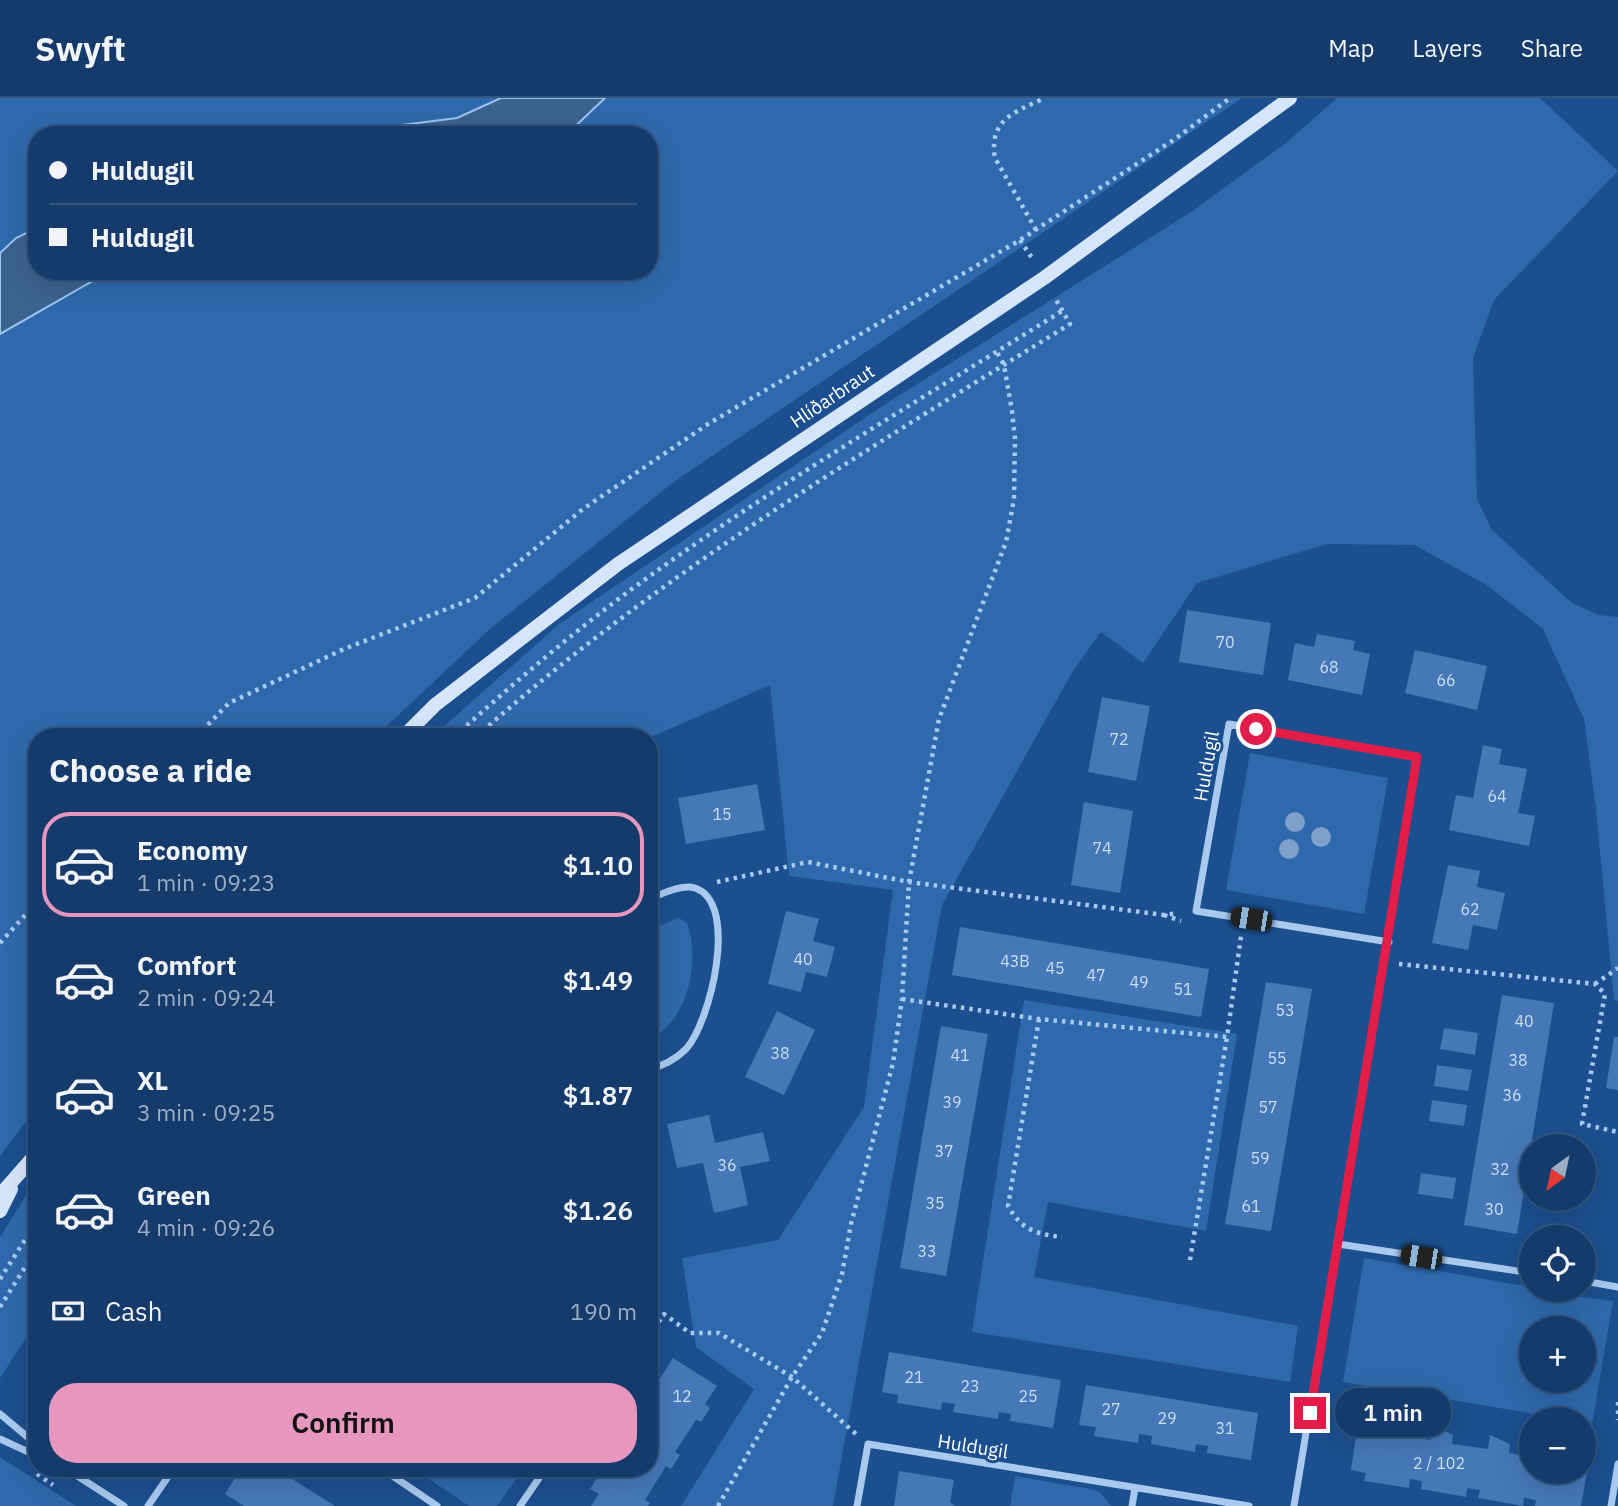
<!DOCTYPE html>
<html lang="en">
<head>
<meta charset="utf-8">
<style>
  body { margin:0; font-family:"IBM Plex Sans",sans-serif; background:#1d4271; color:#f1f3f6; height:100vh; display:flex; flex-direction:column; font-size:26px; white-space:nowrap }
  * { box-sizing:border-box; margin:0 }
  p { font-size:23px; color:#9dadc1 }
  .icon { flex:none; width:38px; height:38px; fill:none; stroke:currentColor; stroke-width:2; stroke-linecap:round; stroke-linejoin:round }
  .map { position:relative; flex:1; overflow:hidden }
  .details { position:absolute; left:28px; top:630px; width:630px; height:749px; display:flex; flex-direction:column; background:#143b6b; border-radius:28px; box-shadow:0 7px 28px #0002,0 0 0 2px #33557e }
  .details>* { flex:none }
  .banner { position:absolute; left:28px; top:28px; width:630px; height:154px; border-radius:28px; box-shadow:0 7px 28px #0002,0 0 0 2px #33557e; display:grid; align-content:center; height:154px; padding:0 21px; background:#143b6b }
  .needle { width:46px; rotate:213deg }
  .tools { position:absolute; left:1519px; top:1036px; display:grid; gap:14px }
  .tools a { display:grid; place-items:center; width:77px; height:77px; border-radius:50%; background:#143b6b; box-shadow:0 7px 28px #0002,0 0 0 2px #33557e; font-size:35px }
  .end { position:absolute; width:32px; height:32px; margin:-16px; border:9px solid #e11d48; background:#fff; box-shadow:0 0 0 4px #fff }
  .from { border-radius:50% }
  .bubble { position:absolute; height:49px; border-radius:24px; background:#143b6b; box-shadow:0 7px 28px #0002,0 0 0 2px #33557e; font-size:23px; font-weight:600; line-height:49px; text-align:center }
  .car { position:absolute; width:21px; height:42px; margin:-21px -10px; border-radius:9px; box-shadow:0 0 5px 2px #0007; background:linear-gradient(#222 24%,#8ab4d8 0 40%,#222 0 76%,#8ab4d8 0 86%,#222 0) }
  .banner b { display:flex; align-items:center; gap:24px; height:66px; font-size:26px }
  .banner b+b { border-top:2px solid #33557e }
  .banner i { width:18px; height:18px; background:#f1f3f6 }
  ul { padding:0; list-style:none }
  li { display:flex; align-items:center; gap:21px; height:105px; margin:0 14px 10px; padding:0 7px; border:4px solid transparent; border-radius:28px }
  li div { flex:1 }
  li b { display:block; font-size:26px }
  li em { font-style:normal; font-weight:600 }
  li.current { border-color:#e797bd }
  li>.icon { width:63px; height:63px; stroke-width:1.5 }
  h2 { padding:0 21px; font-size:32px; line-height:84px }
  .pay { display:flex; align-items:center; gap:18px; height:77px; padding:0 21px; font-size:26px }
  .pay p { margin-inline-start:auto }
  .action { display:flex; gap:14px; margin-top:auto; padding:14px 21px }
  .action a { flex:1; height:80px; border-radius:28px; background:#e797bd; color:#111; font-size:28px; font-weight:600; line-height:80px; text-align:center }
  header { display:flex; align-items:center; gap:42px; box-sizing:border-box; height:98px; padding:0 35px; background:#143b6b; border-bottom:2px solid #33557e }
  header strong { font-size:33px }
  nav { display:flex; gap:38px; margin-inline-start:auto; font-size:24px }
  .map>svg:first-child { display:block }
</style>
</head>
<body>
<header>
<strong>Swyft</strong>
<nav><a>Map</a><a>Layers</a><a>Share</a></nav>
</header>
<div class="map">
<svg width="1618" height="1408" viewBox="0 0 1618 1408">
  <rect width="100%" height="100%" fill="#1b4f8f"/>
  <!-- green -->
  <path fill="#2e69ad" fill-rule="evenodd" d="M0 0H501L457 20 370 31 253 33 247 37H37V130L16 140 0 155Z
    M605 0H1242L675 383 491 530 375 639H37V1009L0 1058V236L110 173H649V37H566Z
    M1337 0H1540L1618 73 1494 202 1473 260 1477 400 1491 431 1572 505 1599 517 1618 519V903L1614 902 1596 711 1584 621 1543 531 1488 488 1415 447 1327 446 1197 485 1143 565 1101 534 1073 573 942 807 833 1408H681L754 1291 696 1249 682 1160 778 1142 864 1009 893 792 789 778 770 587 649 640 432 639 559 526 887 305 1191 114 1287 44Z
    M1250 655 1388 680 1364 816 1226 792Z
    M679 820 687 825C701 864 688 923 649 942V832Z
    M1024 902 1237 936 1206 1133 1048 1104 1034 1179 1298 1228 1290 1284 972 1234Z
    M37 1080V1223L0 1280V1139Z
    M1364 1160 1531 1189V1192L1613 1203 1592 1326 1584 1324V1321H1565L1343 1284ZM1531 1230H1584V1283H1531Z
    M0 1359 76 1408H0Z
    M413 1370H524L497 1408H469Z
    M1015 1378 1091 1391 1100 1394 1111 1408H1010Z"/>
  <!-- water -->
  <path fill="#3c6290" stroke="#9cc4f0" stroke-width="2" d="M501 0H605L566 37H247L253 33 370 31 457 20Z
    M37 130V173H110L0 236V155L16 140Z"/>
  <!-- building -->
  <path fill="#4478b7" d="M1187 512 1271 525 1263 577 1179 564Z
    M1317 536 1355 543 1353 552 1370 556 1362 597 1288 582 1295 545 1314 549Z
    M1415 552 1487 568 1477 612 1405 595Z
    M1102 599 1150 608 1136 683 1088 674Z
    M1483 647 1502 651 1499 666 1527 671 1518 715 1535 718 1529 748 1449 732 1456 697 1473 700Z
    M757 686 765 732 686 746 678 700Z
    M1084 704 1133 713 1120 795 1071 787Z
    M1448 767 1480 773 1477 789 1505 795 1497 832 1473 827 1468 852 1432 845Z
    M786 813 819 821 813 843 835 849 827 879 806 874 801 894 768 886Z
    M960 829 1209 871 1201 919 952 877Z
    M1266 884 1312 891 1271 1133 1225 1126Z
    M1502 897 1554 905 1517 1136 1464 1127Z
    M777 913 815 932 784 997 745 979Z
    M941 928 988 936 946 1178 900 1170Z
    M1444 930 1478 935 1475 957 1440 951Z
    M1614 939H1618V992L1606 990Z
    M1437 967 1472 972 1468 993 1434 988Z
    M1432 1002 1467 1007 1464 1028 1429 1023Z
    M709 1017 715 1045 763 1034 770 1063 740 1069 748 1107 714 1115 703 1065 677 1070 667 1026Z
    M649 1046H654L652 1092 649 1091Z
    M1421 1075 1456 1080 1453 1101 1418 1096Z
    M889 1254 1061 1282 1053 1330 1010 1323 1011 1316 999 1314 998 1321 953 1314 955 1306 942 1304 941 1312 897 1305 898 1297 882 1294Z
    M673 1260 717 1288 705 1306 710 1310 701 1324 696 1322 675 1354 680 1357 671 1371 666 1368 645 1402 650 1405 648 1408H591L599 1396 590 1391 603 1370H649V1311L652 1312 659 1301 650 1296Z
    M1086 1287 1258 1315 1251 1362 1207 1355 1208 1348 1196 1346 1195 1354 1151 1346 1152 1338 1139 1336 1138 1345 1094 1338 1096 1329 1079 1327Z
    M1377 1319 1396 1328 1395 1337 1431 1342 1433 1327 1453 1337 1452 1346 1488 1351 1490 1337 1510 1346 1509 1355 1531 1359V1374H1584V1368H1588L1581 1408H1535L1536 1402 1524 1400 1523 1408 1478 1400 1480 1392 1467 1390 1466 1399 1421 1391 1422 1383 1410 1381 1409 1390 1364 1383 1366 1375 1351 1372 1357 1331 1374 1334Z
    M241 1370H275L335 1408H244L225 1396Z
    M899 1373 954 1382 950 1404 955 1408H894Z"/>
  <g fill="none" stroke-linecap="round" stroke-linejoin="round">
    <!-- path -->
    <path stroke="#a9c9ee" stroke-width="4.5" stroke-dasharray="3.5 5" stroke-linecap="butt" d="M1036 132 995 60C988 21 1017 13 1045 0
      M1020 142 1032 160
      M196 639 229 605 344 551 475 500 583 411 708 326 1020 142 1175 41 1230 0
      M454 639C516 583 579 529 647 480 780 384 923 300 1062 213
      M476 639C657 477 865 353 1070 226L1055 200
      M717 784 808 764 909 784 1164 817 1178 815
      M1164 817 1181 823
      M0 845 37 804
      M1399 866 1595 886 1605 896 1582 1026 1618 1034
      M1595 886 1618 870
      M902 901 1039 921 1227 939 1241 838
      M1039 921 1008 1108C1022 1132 1035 1136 1062 1139
      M1190 1162 1227 939
      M0 1181 37 1123
      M0 1209 37 1150
      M649 1238 664 1216 690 1235H719L792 1279 856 1336
      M1618 1304V1322
      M37 1376 53 1387
      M718 1408 792 1279 822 1235 842 1176 851 1126 893 965 902 901 909 784 939 621 1006 444 1014 401 1015 341 1012 313 1004 267 997 254"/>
    <!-- minor -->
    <path stroke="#a9c9ee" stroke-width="7" d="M649 801C662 796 681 786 695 790 740 805 710 925 686 951 676 961 663 968 649 971
      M1338 1146 1531 1175
      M1584 1183 1618 1189
      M0 1316 37 1347
      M0 1341 37 1358
      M65 1370 124 1408
      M381 1370 437 1408
      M148 1408 174 1370
      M520 1408 546 1370
      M857 1408 868 1346 1249 1408
      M1132 1408 1135 1390
      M1294 1408 1417 659 1229 626 1196 813 1389 844
      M1611 1408 1618 1366"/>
    <!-- secondary -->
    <path stroke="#d6e6fa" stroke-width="14" d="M403 639 435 607 618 466 1044 180 1290 0
      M0 1097 37 1055
      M0 1113 11 1091"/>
  </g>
  <!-- trees -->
  <g fill="#7ea0ca">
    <circle cx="1295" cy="724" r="10"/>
    <circle cx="1321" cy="739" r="10"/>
    <circle cx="1289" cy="751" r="10"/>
  </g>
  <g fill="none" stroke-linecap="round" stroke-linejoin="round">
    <!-- route -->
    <path stroke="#e11d48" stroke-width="9" d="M1256 631 1417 659 1310 1315"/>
  </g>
  <g text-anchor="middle" stroke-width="6" stroke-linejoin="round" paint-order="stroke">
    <!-- number labels -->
    <g font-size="16" fill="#d0dded">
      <text x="1225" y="550">70</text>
      <text x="1329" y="575">68</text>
      <text x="1446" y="588">66</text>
      <text x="1119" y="647">72</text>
      <text x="1497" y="704">64</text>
      <text x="722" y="722">15</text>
      <text x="1102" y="756">74</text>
      <text x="1470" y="817">62</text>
      <text x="803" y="867">40</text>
      <text x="1015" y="869">43B</text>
      <text x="1055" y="876">45</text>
      <text x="1096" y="883">47</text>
      <text x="1139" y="890">49</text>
      <text x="1183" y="897">51</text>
      <text x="1285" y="918">53</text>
      <text x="1524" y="929">40</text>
      <text x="780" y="961">38</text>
      <text x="960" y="963">41</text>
      <text x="1277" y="966">55</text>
      <text x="1518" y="968">38</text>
      <text x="1512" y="1003">36</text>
      <text x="952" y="1010">39</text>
      <text x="1268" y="1015">57</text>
      <text x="944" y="1059">37</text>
      <text x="1260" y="1066">59</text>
      <text x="727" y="1073">36</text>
      <text x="1500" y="1077">32</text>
      <text x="935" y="1111">35</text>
      <text x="1251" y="1114">61</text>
      <text x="1494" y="1117">30</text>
      <text x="927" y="1159">33</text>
      <text x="914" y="1285">21</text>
      <text x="970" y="1294">23</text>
      <text x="682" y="1304">12</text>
      <text x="1028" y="1304">25</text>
      <text x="1111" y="1317">27</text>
      <text x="1167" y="1326">29</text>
      <text x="1225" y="1336">31</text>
      <text x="1439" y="1371">2 / 102</text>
    </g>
    <!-- street labels -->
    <g font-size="19" fill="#fff" stroke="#1b4f8f">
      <text transform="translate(832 298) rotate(-34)" y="7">Hlíðarbraut</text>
      <text transform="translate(1206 668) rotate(-80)" y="7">Huldugil</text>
      <text transform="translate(973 1348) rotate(9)" y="7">Huldugil</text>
    </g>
  </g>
</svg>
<div class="tools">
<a><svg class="needle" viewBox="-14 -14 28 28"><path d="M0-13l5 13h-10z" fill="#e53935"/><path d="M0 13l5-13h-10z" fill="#9dadc1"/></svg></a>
<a><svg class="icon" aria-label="locate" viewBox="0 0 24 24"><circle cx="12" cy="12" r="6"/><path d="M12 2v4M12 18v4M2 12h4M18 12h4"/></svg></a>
<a>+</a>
<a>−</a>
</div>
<i class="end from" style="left:1256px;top:631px"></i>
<i class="end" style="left:1310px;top:1315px"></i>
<div class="bubble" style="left:1335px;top:1290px;width:116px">1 min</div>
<i class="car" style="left:1251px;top:821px;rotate:279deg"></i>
<i class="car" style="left:1421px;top:1159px;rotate:279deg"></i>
<div class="banner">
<b><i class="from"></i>Huldugil</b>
<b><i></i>Huldugil</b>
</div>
<section class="details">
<h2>Choose a ride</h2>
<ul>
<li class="current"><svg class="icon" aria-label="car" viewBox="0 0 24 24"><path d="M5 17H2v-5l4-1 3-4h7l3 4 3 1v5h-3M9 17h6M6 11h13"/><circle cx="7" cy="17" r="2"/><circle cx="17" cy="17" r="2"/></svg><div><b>Economy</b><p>1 min · 09:23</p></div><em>$1.10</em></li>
<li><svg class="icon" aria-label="car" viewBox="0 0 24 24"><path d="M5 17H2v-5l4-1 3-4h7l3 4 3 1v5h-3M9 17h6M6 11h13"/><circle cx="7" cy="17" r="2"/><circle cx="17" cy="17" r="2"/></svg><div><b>Comfort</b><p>2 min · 09:24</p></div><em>$1.49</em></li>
<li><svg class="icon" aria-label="car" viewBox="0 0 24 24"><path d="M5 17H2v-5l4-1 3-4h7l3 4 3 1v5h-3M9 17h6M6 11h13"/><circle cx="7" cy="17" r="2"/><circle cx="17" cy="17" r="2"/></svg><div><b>XL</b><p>3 min · 09:25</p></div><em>$1.87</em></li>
<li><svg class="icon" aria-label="car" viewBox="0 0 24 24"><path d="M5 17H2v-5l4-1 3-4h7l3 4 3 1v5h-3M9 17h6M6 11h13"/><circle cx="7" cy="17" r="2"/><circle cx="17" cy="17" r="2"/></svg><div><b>Green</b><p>4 min · 09:26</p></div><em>$1.26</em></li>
</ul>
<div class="pay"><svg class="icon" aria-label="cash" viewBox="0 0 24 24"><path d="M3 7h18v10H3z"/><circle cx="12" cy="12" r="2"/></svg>Cash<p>190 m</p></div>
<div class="action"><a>Confirm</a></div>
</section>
</div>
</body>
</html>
